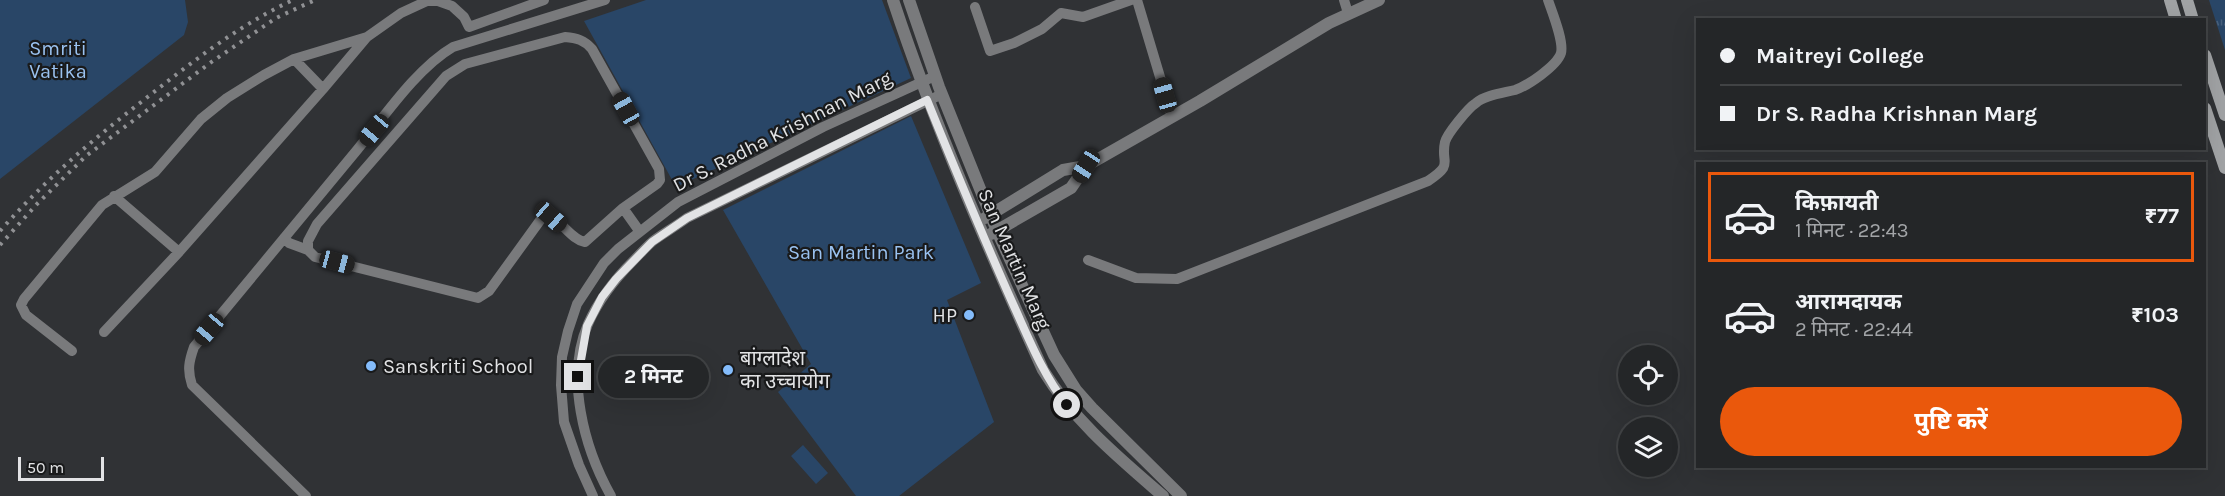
<!DOCTYPE html>
<html lang="hi">
<head>
<meta charset="utf-8">
<style>
  body { margin:0; font-family:Karla,"Noto Sans Devanagari",sans-serif; background:#2c2e30; color:#f1f3f6; height:100vh; display:flex; flex-direction:column; font-size:22px; white-space:nowrap }
  * { box-sizing:border-box; margin:0 }
  p { font-size:20px; color:#a3a5a8 }
  .icon { flex:none; width:33px; height:33px; fill:none; stroke:currentColor; stroke-width:2; stroke-linecap:round; stroke-linejoin:round }
  .map { position:relative; flex:1; overflow:hidden }
  .side { position:absolute; left:1696px; top:162px; width:510px; height:306px; display:flex; flex-direction:column; background:#242628; border-radius:0px; box-shadow:0 6px 24px #0002,0 0 0 2px #414345 }
  .side>* { flex:none }
  .top-card { position:absolute; left:1696px; top:18px; width:510px; height:132px; border-radius:0px; box-shadow:0 6px 24px #0002,0 0 0 2px #414345; display:grid; align-content:center; height:132px; padding:0 24px; background:#242628 }
  .fabs { position:absolute; left:1618px; top:345px; display:grid; gap:12px }
  .fabs a { display:grid; place-items:center; width:60px; height:60px; border-radius:50%; background:#242628; box-shadow:0 6px 24px #0002,0 0 0 2px #414345; font-size:30px }
  .scale { position:absolute; left:18px; bottom:15px; width:86px; box-sizing:border-box; padding-left:6px; border:3px solid #e2e3e5; border-top:0; font-size:16px; line-height:21px; white-space:nowrap; color:#e2e3e5; -webkit-text-stroke:4px #191a1b; paint-order:stroke }
  .end { position:absolute; width:27px; height:27px; margin:-14px; border:8px solid #e2e3e5; background:#111; box-shadow:0 0 0 3px #111 }
  .from { border-radius:50% }
  .bubble { position:absolute; height:42px; border-radius:21px; background:#242628; box-shadow:0 6px 24px #0002,0 0 0 2px #414345; font-size:20px; font-weight:700; line-height:42px; text-align:center }
  .car { position:absolute; width:18px; height:36px; margin:-18px -9px; border-radius:8px; box-shadow:0 0 4px 2px #0007; background:linear-gradient(#222 24%,#8ab4d8 0 40%,#222 0 76%,#8ab4d8 0 86%,#222 0) }
  .top-card b { display:flex; align-items:center; gap:21px; height:57px; font-size:22px }
  .top-card b+b { border-top:2px solid #414345 }
  .top-card i { width:15px; height:15px; background:#f1f3f6 }
  ul { padding:10px 0 0; list-style:none }
  li { display:flex; align-items:center; gap:18px; height:90px; margin:0 12px 9px; padding:0 12px; border:3px solid transparent; border-radius:0px }
  li div { flex:1 }
  li b { display:block; font-size:22px }
  li em { font-style:normal; font-weight:700 }
  li.selected { border-color:#ea580c }
  li>.icon { width:54px; height:54px; stroke-width:1.5 }
  .button { display:flex; gap:12px; margin-top:auto; padding:12px 24px }
  .button a { flex:1; height:69px; border-radius:36px; background:#ea580c; color:#fff; font-size:24px; font-weight:700; line-height:69px; text-align:center }
  .map>svg:first-child { display:block }
</style>
</head>
<body>
<div class="map">
<svg width="2225" height="496" viewBox="0 0 2225 496">
  <defs>
    <pattern id="grass-tufts" width="24" height="20" patternUnits="userSpaceOnUse" patternTransform="scale(1.5)"><rect width="24" height="20" fill="#294667"/><path d="M3 7l-1-3M5 7V3M7 7l1-3M15 17l-1-3M17 17v-4M19 17l1-3" fill="none" stroke="#48617d"/></pattern>
  </defs>
  <rect width="100%" height="100%" fill="#303235"/>
  <!-- grass -->
  <path fill="url(#grass-tufts)" d="M2209 0H2225V50Z"/>
  <!-- park -->
  <path fill="#294667" d="M0 0H185L188 22 184 35 0 179Z
    M646 0H882L911 78 676 187 584 21Z
    M911 116 981 283 947 300 994 422 899 496H856L778 392 811 364 723 210Z
    M803 445 828 473 816 484 791 456Z"/>
  <g fill="none" stroke-linecap="round" stroke-linejoin="round">
    <!-- minor -->
    <path stroke="#797a7c" stroke-width="10" d="M1137 0 1172 117
      M1344 0 1348 13
      M975 7 990 51 1014 43 1042 29 1061 13 1083 17 1131 0
      M565 37C577 38 584 40 592 49L659 169 660 180 657 184 623 208 585 242C569 239 560 216 544 215L489 291 478 298 315 257 308 250V241L317 224 446 76 465 64Z
      M294 59 323 89 366 38
      M114 196 179 252 323 89
      M623 208 640 232
      M284 238 289 243 308 250
      M1088 260 1136 278 1177 279 1428 181C1455 163 1440 164 1445 142 1447 134 1468 108 1476 103 1485 95 1503 93 1515 90 1527 86 1557 66 1561 53 1564 41 1552 12 1548 0
      M104 332 179 252
      M72 351 26 315 21 305 24 299 102 205 155 172 201 119 227 98 264 75 294 59 367 37 401 13 427 1H438L452 6 464 17 469 27 544 0
      M306 496 192 385C187 370 189 361 194 347 249 281 303 215 357 150 384 117 417 68 453 47L605 0
      M593 496 579 465 564 422 561 385 562 357 568 331 577 304 604 263 618 249 678 202 823 127 935 76
      M611 496C584 448 565 377 588 324 599 299 615 279 633 261 640 254 646 247 653 241 664 233 676 226 687 218L942 94"/>
    <!-- tertiary -->
    <path stroke="#797a7c" stroke-width="12" d="M893 0C935 127 988 248 1043 370 1074 421 1118 457 1163 496
      M909 0 939 87 997 231 1054 355 1076 390 1092 408 1181 496
      M985 218 1063 170 1086 166 1200 101 1329 23 1379 0
      M991 234 1071 188 1086 166"/>
    <!-- secondary -->
    <path stroke="#a1a3a5" stroke-width="12" d="M2170 0 2176 20
      M2187 0 2193 20
      M2205 55 2225 115
      M2205 108 2225 168"/>
    <!-- rail -->
    <path stroke="#909194" stroke-width="4" stroke-dasharray="3 6" stroke-linecap="butt" d="M0 231C46 179 91 141 145 99 192 62 239 25 293 0
      M0 245 37 204 86 156 210 63 276 18 315 0"/>
  </g>
  <g fill="none" stroke-linecap="round" stroke-linejoin="round">
    <!-- route -->
    <path stroke="#e2e3e5" stroke-width="8" d="M578 377 587 326 602 297 616 279 652 242 687 218 927 100C955 169 983 237 1013 304 1029 339 1043 375 1067 405"/>
  </g>
  <!-- markers -->
  <g fill="#84bcfb" stroke="#191a1b" stroke-width="2">
    <circle cx="969" cy="315" r="6"/>
    <circle cx="371" cy="366" r="6"/>
    <circle cx="728" cy="370" r="6"/>
  </g>
  <g text-anchor="middle" stroke-width="4.5" stroke-linejoin="round" paint-order="stroke">
    <!-- park labels -->
    <g font-size="20" fill="#9ac2f0" stroke="#191a1b">
      <text x="58" y="55">Smriti<tspan x="58" dy="23">Vatika</tspan></text>
      <text x="861" y="259">San Martin Park</text>
    </g>
    <!-- street labels -->
    <g font-size="20" fill="#e2e3e5" stroke="#191a1b">
      <text transform="translate(782 131) rotate(-27)" y="7">Dr S. Radha Krishnan Marg</text>
      <text transform="translate(1015 259) rotate(66)" y="7">San Martin Marg</text>
    </g>
    <!-- poi labels -->
    <g font-size="20" fill="#e2e3e5" stroke="#191a1b" text-anchor="start">
      <text x="957" y="322" text-anchor="end">HP</text>
      <text x="740" y="365">बांग्लादेश<tspan x="740" dy="23">का उच्चायोग</tspan></text>
      <text x="383" y="373">Sanskriti School</text>
    </g>
  </g>
</svg>
<div class="fabs">
<a><svg class="icon" aria-label="locate" viewBox="0 0 24 24"><circle cx="12" cy="12" r="6"/><path d="M12 2v4M12 18v4M2 12h4M18 12h4"/></svg></a>
<a><svg class="icon" aria-label="layers" viewBox="0 0 24 24"><path d="M12 4l9 5-9 5-9-5zM3 14l9 5 9-5"/></svg></a>
</div>
<div class="scale">50 m</div>
<i class="end from" style="left:1067px;top:405px"></i>
<i class="end" style="left:578px;top:377px"></i>
<div class="bubble" style="left:598px;top:356px;width:111px">2 मिनट</div>
<i class="car" style="left:1165px;top:95px;rotate:344deg"></i>
<i class="car" style="left:626px;top:109px;rotate:331deg"></i>
<i class="car" style="left:374px;top:130px;rotate:220deg"></i>
<i class="car" style="left:1086px;top:166px;rotate:213deg"></i>
<i class="car" style="left:551px;top:217px;rotate:131deg"></i>
<i class="car" style="left:337px;top:262px;rotate:105deg"></i>
<i class="car" style="left:209px;top:329px;rotate:220deg"></i>
<div class="top-card">
<b><i class="from"></i>Maitreyi College</b>
<b><i></i>Dr S. Radha Krishnan Marg</b>
</div>
<section class="side">
<ul>
<li class="selected"><svg class="icon" aria-label="car" viewBox="0 0 24 24"><path d="M5 17H2v-5l4-1 3-4h7l3 4 3 1v5h-3M9 17h6M6 11h13"/><circle cx="7" cy="17" r="2"/><circle cx="17" cy="17" r="2"/></svg><div><b>किफ़ायती</b><p>1 मिनट · 22:43</p></div><em>₹77</em></li>
<li><svg class="icon" aria-label="car" viewBox="0 0 24 24"><path d="M5 17H2v-5l4-1 3-4h7l3 4 3 1v5h-3M9 17h6M6 11h13"/><circle cx="7" cy="17" r="2"/><circle cx="17" cy="17" r="2"/></svg><div><b>आरामदायक</b><p>2 मिनट · 22:44</p></div><em>₹103</em></li>
</ul>
<div class="button"><a>पुष्टि करें</a></div>
</section>
</div>
</body>
</html>
